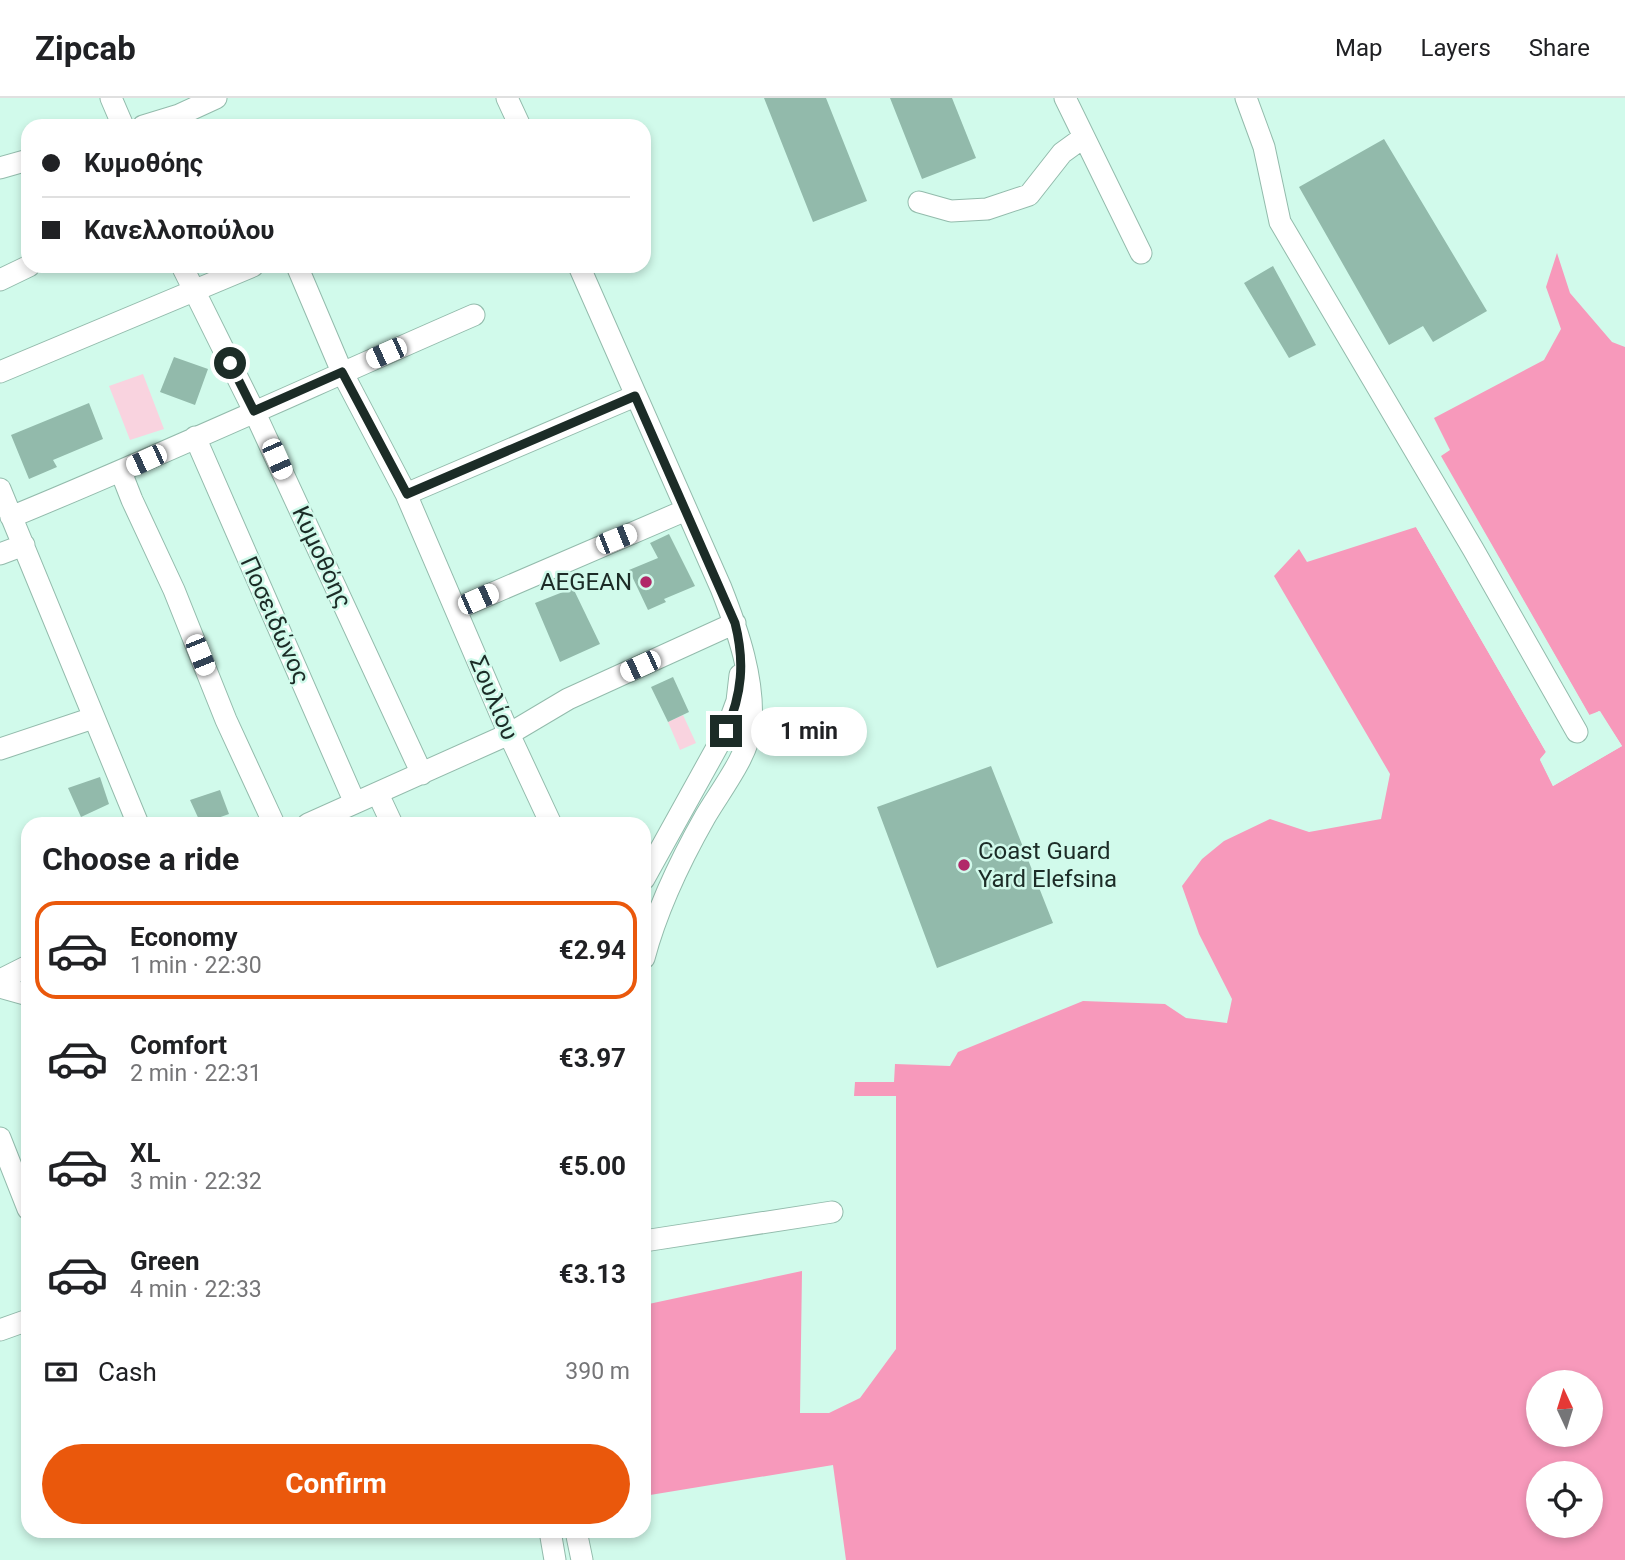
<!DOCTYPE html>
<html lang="en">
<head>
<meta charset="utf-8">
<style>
  body { margin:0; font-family:Roboto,sans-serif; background:#f2f2f2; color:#202124; height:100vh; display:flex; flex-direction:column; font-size:26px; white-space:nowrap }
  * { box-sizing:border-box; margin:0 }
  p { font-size:23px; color:#757577 }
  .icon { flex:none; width:38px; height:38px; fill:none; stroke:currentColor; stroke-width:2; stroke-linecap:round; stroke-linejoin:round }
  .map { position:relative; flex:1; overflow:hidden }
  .panel { position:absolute; left:21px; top:719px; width:630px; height:721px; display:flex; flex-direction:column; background:#fff; border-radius:21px; box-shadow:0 4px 10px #0003 }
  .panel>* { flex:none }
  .guide { position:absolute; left:21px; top:21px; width:630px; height:154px; border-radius:21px; box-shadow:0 4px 10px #0003; display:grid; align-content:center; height:154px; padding:0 21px; background:#fff }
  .needle { width:46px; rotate:356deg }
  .controls { position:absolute; left:1526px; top:1272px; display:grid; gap:14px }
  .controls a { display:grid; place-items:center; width:77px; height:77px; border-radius:50%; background:#fff; box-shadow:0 4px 10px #0003; font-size:35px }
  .end { position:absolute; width:32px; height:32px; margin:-16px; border:9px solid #1c2c27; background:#fff; box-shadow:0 0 0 4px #fff }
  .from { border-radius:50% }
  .bubble { position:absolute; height:49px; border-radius:24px; background:#fff; box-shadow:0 4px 10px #0003; font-size:23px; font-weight:700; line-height:49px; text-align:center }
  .car { position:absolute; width:21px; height:42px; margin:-21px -10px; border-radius:9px; box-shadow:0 0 5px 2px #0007; background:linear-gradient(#fff 24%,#345 0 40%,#fff 0 76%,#345 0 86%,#fff 0) }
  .guide b { display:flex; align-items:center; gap:24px; height:66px; font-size:26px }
  .guide b+b { border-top:2px solid #e0e0e0 }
  .guide i { width:18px; height:18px; background:#202124 }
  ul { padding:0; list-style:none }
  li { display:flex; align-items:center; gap:21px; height:98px; margin:0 14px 10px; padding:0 7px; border:4px solid transparent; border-radius:21px }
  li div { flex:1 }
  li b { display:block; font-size:26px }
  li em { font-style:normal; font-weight:700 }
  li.selected { border-color:#ea580c }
  li>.icon { width:63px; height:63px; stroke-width:1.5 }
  h2 { padding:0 21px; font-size:32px; line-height:84px }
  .pay { display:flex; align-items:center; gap:18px; height:77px; padding:0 21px; font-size:26px }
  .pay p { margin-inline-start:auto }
  .primary-button { display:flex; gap:14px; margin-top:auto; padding:14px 21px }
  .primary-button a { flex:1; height:80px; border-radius:42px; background:#ea580c; color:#fff; font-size:28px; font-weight:700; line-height:80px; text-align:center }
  header { display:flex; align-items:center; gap:42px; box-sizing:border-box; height:98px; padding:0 35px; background:#fff; border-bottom:2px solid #e0e0e0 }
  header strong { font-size:33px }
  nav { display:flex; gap:38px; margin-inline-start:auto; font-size:24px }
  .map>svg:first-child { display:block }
</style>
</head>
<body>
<header>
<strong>Zipcab</strong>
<nav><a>Map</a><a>Layers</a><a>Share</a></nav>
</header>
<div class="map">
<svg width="1625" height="1462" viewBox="0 0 1625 1462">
  <rect width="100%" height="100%" fill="#d1faeb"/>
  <!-- green -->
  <path fill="#f9d3df" d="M143 276 164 331 130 342 109 288Z
    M683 617 696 645 680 652 668 624Z"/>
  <!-- water -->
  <path fill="#f799bb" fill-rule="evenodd" d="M1557 155 1570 195 1612 244 1625 249V1462H846L833 1367 644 1398V1207L802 1173 800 1315H829L860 1300 896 1251V998H854L855 984H894L895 966 950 968 958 954 1083 903 1165 906 1186 920 1227 925 1232 901 1199 836 1182 788 1202 761 1224 743 1270 721 1309 734 1381 721 1390 676 1274 478 1299 451 1307 464 1416 429 1546 654 1540 662 1553 688 1622 648 1599 613 1590 618 1441 358 1450 352 1434 320 1544 262 1561 231 1546 189ZM1538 1284H1591V1337H1538ZM1538 1376H1591V1428H1538Z"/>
  <!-- pier -->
  <path fill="#d1faeb" d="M1465 401 1589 617 1600 613 1622 648 1553 688 1540 661 1546 654 1416 429 1419 428 1549 653V656L1544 662 1555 683 1617 647 1598 617 1590 621 1586 620 1462 402Z"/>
  <!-- building -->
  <path fill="#92baab" d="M764 0H826L867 103 813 124Z
    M890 0H952L976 60 922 81Z
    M1384 41 1487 213 1433 244 1423 228 1389 247 1299 89Z
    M1273 168 1316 247 1289 260 1244 185Z
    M174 259 208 271 195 307 160 294Z
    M89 305 103 341 53 362 57 369 29 381 11 337Z
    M669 436 695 488 664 501 666 504 648 512 629 472 658 460 650 445Z
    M573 490 600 546 560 564 535 505Z
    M673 579 689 614 668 624 651 589Z
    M991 668 1053 825 937 870 877 709Z
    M100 679 109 706 81 719 68 690Z
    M220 692 229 716 201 726 190 702Z"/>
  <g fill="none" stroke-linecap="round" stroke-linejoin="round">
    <defs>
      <path id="minor" d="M111 0 123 28
        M507 0 520 28
        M1065 0 1141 155
        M1246 0 1264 49 1280 124 1473 451 1577 634
        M143 28 179 17 216 0
        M0 70 28 62
        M919 104 951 113 987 111 1029 97 1062 55 1084 39
        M182 168 254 313 422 676
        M297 168 342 274 406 396 509 636 551 726
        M579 168 721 490C738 533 755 582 751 629 748 658 720 693 705 719 680 763 657 811 644 860
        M0 182 29 168
        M0 274 253 168
        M195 339 355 705
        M121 374 132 402 174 492 226 622 274 726
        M0 391 138 726
        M406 396 635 298
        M11 419C167 355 320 284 474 217
        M0 456 24 447
        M456 511 686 412
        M0 651 93 620
        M378 696 392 726
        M308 726 509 636 568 601 735 525
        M644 781 726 633 737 603 740 577
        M0 882 28 868
        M0 889 28 897
        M0 1040 28 1111
        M644 1143 832 1114
        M0 1232 28 1222
        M550 1433 555 1462
        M576 1433 582 1462"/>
    </defs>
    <!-- minor casing -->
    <use href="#minor" stroke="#93bbac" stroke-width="23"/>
    <!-- minor -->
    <use href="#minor" stroke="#fff" stroke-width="21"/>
  </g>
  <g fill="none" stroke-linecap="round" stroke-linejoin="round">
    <!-- route -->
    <path stroke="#1c2c27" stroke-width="9" d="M230 265 254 313 342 274 407 396 635 298 735 525C745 564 742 596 726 633"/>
  </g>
  <!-- markers -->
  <g fill="#b12869" stroke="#d1faeb" stroke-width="2.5">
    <circle cx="646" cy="484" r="7"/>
    <circle cx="964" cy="767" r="7"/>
  </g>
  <g text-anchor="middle" stroke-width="5" stroke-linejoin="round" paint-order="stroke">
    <!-- street labels -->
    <g font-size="24" fill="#1c2c27" stroke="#d1faeb">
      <text transform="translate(322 459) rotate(65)" y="8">Κυμοθόης</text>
      <text transform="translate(275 522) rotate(66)" y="8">Ποσειδώνος</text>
      <text transform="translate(494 600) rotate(67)" y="8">Σουλίου</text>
    </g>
    <!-- poi labels -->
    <g font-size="24" fill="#1c2c27" stroke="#d1faeb" text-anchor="end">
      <text x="632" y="492">AEGEAN</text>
      <text x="978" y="761" text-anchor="start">Coast Guard<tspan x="978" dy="28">Yard Elefsina</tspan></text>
    </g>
  </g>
</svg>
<div class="controls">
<a><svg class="needle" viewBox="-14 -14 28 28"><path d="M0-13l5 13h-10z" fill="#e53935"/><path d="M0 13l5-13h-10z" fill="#757577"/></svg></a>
<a><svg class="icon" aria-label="locate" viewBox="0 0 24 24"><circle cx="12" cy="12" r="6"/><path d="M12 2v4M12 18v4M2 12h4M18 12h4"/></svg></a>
</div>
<i class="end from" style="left:230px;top:265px"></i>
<i class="end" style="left:726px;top:633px"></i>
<div class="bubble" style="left:751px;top:609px;width:116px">1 min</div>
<i class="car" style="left:386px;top:255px;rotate:246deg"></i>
<i class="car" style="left:277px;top:361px;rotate:156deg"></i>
<i class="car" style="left:146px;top:362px;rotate:245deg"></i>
<i class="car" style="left:616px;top:441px;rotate:68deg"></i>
<i class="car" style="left:478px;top:501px;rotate:66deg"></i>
<i class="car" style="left:200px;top:557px;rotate:158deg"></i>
<i class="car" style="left:640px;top:568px;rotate:245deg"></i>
<div class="guide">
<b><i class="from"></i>Κυμοθόης</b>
<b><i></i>Κανελλοπούλου</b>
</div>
<section class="panel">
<h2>Choose a ride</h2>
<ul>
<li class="selected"><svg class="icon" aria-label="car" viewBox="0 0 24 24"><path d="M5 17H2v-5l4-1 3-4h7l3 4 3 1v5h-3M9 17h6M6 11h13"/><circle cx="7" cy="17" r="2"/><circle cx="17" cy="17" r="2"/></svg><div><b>Economy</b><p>1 min · 22:30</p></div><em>€2.94</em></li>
<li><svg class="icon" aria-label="car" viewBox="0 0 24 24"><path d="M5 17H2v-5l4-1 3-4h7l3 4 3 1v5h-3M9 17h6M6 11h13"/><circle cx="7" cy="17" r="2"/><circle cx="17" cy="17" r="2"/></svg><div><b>Comfort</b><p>2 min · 22:31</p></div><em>€3.97</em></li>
<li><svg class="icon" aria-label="car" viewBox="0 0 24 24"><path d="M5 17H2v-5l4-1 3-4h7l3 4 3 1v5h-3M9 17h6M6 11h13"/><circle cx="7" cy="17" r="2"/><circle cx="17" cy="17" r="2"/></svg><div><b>XL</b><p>3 min · 22:32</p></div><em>€5.00</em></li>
<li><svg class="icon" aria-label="car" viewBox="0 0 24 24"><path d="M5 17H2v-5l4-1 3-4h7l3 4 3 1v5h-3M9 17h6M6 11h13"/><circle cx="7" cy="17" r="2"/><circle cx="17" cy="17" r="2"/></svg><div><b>Green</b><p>4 min · 22:33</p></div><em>€3.13</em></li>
</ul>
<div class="pay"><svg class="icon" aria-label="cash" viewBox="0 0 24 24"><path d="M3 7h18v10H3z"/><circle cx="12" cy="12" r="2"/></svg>Cash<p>390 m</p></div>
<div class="primary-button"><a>Confirm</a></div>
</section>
</div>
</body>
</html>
